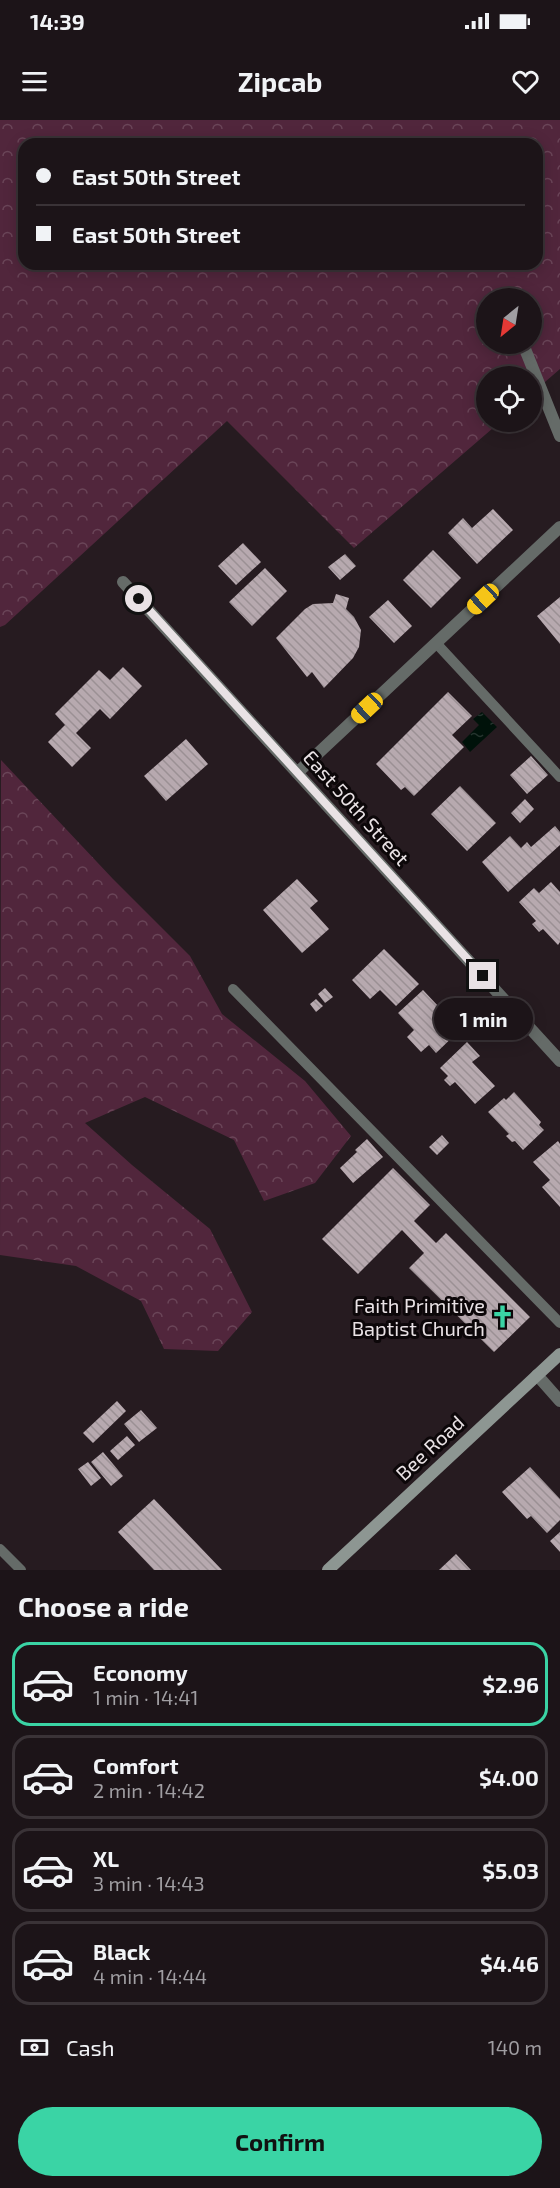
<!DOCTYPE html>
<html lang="en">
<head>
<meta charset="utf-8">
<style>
  body { margin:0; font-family:"Exo 2",sans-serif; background:#251d21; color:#f1f3f6; height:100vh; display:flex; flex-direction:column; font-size:22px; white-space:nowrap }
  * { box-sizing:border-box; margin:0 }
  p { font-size:20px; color:#a09ea2 }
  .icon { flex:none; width:33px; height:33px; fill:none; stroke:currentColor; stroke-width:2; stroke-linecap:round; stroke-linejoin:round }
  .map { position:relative; height:1450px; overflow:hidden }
  .panel { display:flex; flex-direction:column; background:#1c1418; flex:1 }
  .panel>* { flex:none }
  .banner { position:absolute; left:18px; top:18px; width:525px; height:132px; border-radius:18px; box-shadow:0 3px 15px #0003,0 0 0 2px #3a3337; display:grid; align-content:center; height:132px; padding:0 18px; background:#1c1418 }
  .needle { width:39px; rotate:210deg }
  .controls { position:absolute; left:476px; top:168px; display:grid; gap:12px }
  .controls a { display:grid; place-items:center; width:66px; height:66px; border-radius:50%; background:#1c1418; box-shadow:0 3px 15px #0003,0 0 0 2px #3a3337; font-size:30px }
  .end { position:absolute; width:27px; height:27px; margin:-14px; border:8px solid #e9e2e5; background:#111; box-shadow:0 0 0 3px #111 }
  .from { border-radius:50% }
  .bubble { position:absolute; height:42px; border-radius:21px; background:#1c1418; box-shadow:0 3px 15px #0003,0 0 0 2px #3a3337; font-size:20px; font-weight:700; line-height:42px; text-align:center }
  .car { position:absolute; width:18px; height:36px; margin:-18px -9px; border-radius:8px; box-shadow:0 0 4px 2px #0007; background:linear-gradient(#f5c518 24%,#345 0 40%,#f5c518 0 76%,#345 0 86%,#f5c518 0) }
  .banner b { display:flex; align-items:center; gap:21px; height:57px; font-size:22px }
  .banner b+b { border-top:2px solid #3a3337 }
  .banner i { width:15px; height:15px; background:#f1f3f6 }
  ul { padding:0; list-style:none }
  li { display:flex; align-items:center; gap:18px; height:84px; margin:0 12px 9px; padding:0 6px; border:3px solid #3a3337; border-radius:18px }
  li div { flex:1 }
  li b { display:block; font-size:22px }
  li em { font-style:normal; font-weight:700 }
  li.active { border-color:#3ad4a5 }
  li>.icon { width:54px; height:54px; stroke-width:1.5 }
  h2 { padding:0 18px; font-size:27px; line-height:72px }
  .pay { display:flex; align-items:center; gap:15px; height:66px; padding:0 18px; font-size:22px }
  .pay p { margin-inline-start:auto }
  .primary-button { display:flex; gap:12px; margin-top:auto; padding:12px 18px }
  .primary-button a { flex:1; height:69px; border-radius:36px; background:#3ad4a5; color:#111; font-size:24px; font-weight:700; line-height:69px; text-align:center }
  .status { display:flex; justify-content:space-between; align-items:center; height:42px; padding:0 30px; background:#1c1418; direction:ltr }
  .status svg { height:16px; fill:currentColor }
  header { display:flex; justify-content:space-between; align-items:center; height:78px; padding:0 18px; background:#1c1418; font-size:27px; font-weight:700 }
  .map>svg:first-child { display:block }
</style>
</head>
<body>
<div class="status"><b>14:39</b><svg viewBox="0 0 49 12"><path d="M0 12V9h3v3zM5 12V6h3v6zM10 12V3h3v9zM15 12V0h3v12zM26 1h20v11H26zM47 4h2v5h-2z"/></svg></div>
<header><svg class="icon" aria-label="menu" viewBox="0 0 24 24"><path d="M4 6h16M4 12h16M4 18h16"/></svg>Zipcab<svg class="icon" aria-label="heart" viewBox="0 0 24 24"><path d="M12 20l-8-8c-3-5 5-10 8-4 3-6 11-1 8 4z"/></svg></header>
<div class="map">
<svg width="560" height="1450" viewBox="0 0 560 1450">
  <defs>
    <pattern id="forest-crowns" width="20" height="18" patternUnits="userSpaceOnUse" patternTransform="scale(1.5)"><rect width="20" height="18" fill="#51263c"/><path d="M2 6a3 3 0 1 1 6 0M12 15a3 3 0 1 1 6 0" fill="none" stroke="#6a4558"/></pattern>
    <pattern id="water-ripples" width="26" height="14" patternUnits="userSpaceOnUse" patternTransform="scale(1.5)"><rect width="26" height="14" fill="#00120a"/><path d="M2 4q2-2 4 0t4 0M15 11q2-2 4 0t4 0" fill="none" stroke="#25342e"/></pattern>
    <pattern id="building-back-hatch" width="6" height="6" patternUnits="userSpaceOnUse" patternTransform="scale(1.5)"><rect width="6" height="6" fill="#b7a9af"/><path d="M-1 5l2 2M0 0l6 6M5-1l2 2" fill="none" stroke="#9b9094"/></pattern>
  </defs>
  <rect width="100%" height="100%" fill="#261b20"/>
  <!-- forest -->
  <path fill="url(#forest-crowns)" fill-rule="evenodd" d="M0 0H560V249L531 274V256H486V302H500L354 428 227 301 5 505 0 507ZM24 24H537V144H24ZM486 178H531V224H486Z
    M1 640 113 759 190 836 222 894 305 961 351 1016 315 1063 264 1081 234 1020 145 977 85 1003 132 1045 210 1109 252 1192 218 1231 164 1229 141 1181 76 1146 0 1135Z"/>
  <!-- water -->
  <path fill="url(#water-ripples)" d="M482 592 497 607 470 632 462 622 479 605 473 599Z"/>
  <!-- building -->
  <path fill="url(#building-back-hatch)" d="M493 389 513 410 477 444 448 413 463 398 472 408Z
    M243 423 261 442 236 465 218 446Z
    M433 430 461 458 431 488 403 460Z
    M345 434 356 446 340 460 328 447Z
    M265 448 287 471 252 506 229 482Z
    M336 474 349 478 346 489 354 497 361 510 359 527 353 538 324 568 312 552 307 557 276 518 305 489 313 484 333 483Z
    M560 477V524L537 496Z
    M388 480 412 506 394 523 369 497Z
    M123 547 142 566 110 599 100 589 76 613 91 628 72 647 48 622 65 605 55 594 99 550 110 560Z
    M448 572 472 596 452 615 464 627 414 676 405 667 401 670 376 644Z
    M186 619 208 644 166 681 144 656Z
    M531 636 548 655 527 674 510 655Z
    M460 666 496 703 467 731 431 694Z
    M525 679 534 689 520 703 511 693Z
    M555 706 560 712V725L508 772 482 742 510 716 521 728 527 722 531 727Z
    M297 759 318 781 310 788 329 809 302 833 263 790Z
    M551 762 560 772V822L558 825 543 809 539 812 532 804 536 801 519 782 534 768 539 773Z
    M384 829 419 864 396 886 380 870 370 879 352 860Z
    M325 868 333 877 325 883 318 874Z
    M423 870 439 887 441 885 452 896 449 898 460 910 436 933 429 925 421 932 407 917 414 910 398 893Z
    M316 879 323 886 316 892 310 884Z
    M467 922 480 936 472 942 495 966 475 984 455 962 450 966 444 960 448 956 440 948Z
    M514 972 541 1002 539 1005 544 1010 523 1030 515 1021 512 1022 506 1016 509 1014 488 992 504 978 506 980Z
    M442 1015 449 1023 437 1035 429 1027Z
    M367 1019 383 1037 353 1063 340 1048 357 1032 355 1030Z
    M558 1021 560 1024V1087L542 1067 550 1060 533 1042Z
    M393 1048 430 1085 414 1101 436 1123 446 1113 530 1197 494 1232 409 1148 424 1133 402 1110 358 1154 322 1119Z
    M117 1281 126 1291 93 1323 83 1313Z
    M141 1290 157 1308 139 1322 124 1304Z
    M127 1316 135 1325 118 1340 110 1331Z
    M103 1332 123 1356 111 1366 91 1342Z
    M88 1342 101 1358 91 1366 78 1349Z
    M530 1347 560 1379V1400L547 1413 531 1396 527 1399 502 1372Z
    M154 1379 222 1450H154L118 1412Z
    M560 1412V1432L550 1421Z
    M456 1434 471 1450H439Z"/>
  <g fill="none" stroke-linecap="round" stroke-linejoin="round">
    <!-- service -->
    <path stroke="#656b68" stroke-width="10" d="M436 523 560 657
      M233 869 560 1203
      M0 1429 21 1450"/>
    <!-- minor -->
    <path stroke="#656b68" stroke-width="12" d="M523 224 560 316
      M123 462 560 941
      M297 653 560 407
      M537 1255 560 1281"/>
    <!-- secondary -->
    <path stroke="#8d9692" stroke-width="12" d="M328 1450 560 1234"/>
  </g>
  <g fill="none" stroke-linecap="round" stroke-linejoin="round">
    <!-- route -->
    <path stroke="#e9e2e5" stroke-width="8" d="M139 479 483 856"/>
  </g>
  <!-- icons -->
  <defs>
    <symbol id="church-bare" viewBox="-9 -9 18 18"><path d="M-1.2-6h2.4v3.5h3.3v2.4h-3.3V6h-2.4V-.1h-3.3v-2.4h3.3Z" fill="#3ad4a5" stroke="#0c0709" stroke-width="2.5" paint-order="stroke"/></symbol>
  </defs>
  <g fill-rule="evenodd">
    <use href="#church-bare" x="486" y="1180" width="33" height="33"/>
  </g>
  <g text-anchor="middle" stroke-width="6" stroke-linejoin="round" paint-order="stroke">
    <!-- street labels -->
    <g font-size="20" fill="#e9e2e5" stroke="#0c0709">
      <text transform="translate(356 688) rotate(48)" y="7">East 50th Street</text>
      <text transform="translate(430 1328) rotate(-43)" y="7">Bee Road</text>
    </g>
    <!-- poi labels -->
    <g font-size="20" fill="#e9e2e5" stroke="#0c0709" text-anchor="end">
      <text x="485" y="1193">Faith Primitive<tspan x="485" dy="23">Baptist Church</tspan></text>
    </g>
  </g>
</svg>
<div class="controls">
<a><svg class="needle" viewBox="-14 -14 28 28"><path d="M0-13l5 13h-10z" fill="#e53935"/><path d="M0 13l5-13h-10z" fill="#a09ea2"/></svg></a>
<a><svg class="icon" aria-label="locate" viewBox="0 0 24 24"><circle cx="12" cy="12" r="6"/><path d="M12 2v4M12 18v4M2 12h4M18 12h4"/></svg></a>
</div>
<i class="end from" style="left:139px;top:479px"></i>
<i class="end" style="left:483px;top:856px"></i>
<div class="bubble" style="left:434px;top:878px;width:99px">1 min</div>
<i class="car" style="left:483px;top:479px;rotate:227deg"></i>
<i class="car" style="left:367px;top:588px;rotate:227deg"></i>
<div class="banner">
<b><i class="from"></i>East 50th Street</b>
<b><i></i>East 50th Street</b>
</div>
</div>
<section class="panel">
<h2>Choose a ride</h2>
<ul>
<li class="active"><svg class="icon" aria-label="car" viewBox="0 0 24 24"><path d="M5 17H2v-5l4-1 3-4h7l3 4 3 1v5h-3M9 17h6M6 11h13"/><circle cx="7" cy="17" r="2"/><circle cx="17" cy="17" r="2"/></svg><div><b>Economy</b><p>1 min · 14:41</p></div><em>$2.96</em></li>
<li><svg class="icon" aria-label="car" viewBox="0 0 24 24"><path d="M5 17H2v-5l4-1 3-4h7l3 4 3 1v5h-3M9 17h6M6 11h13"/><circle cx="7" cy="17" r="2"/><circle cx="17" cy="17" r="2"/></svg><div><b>Comfort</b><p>2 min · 14:42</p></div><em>$4.00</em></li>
<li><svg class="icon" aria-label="car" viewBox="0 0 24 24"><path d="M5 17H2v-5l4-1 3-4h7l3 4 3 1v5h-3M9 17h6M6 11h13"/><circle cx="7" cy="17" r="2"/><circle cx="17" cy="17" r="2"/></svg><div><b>XL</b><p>3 min · 14:43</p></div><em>$5.03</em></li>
<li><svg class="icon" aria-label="car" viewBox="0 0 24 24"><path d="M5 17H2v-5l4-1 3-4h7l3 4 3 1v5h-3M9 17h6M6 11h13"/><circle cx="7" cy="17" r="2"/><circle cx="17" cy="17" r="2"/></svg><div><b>Black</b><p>4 min · 14:44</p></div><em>$4.46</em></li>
</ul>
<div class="pay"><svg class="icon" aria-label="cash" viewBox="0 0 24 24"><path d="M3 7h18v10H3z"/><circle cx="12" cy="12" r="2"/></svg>Cash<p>140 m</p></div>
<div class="primary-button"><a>Confirm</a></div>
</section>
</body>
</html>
